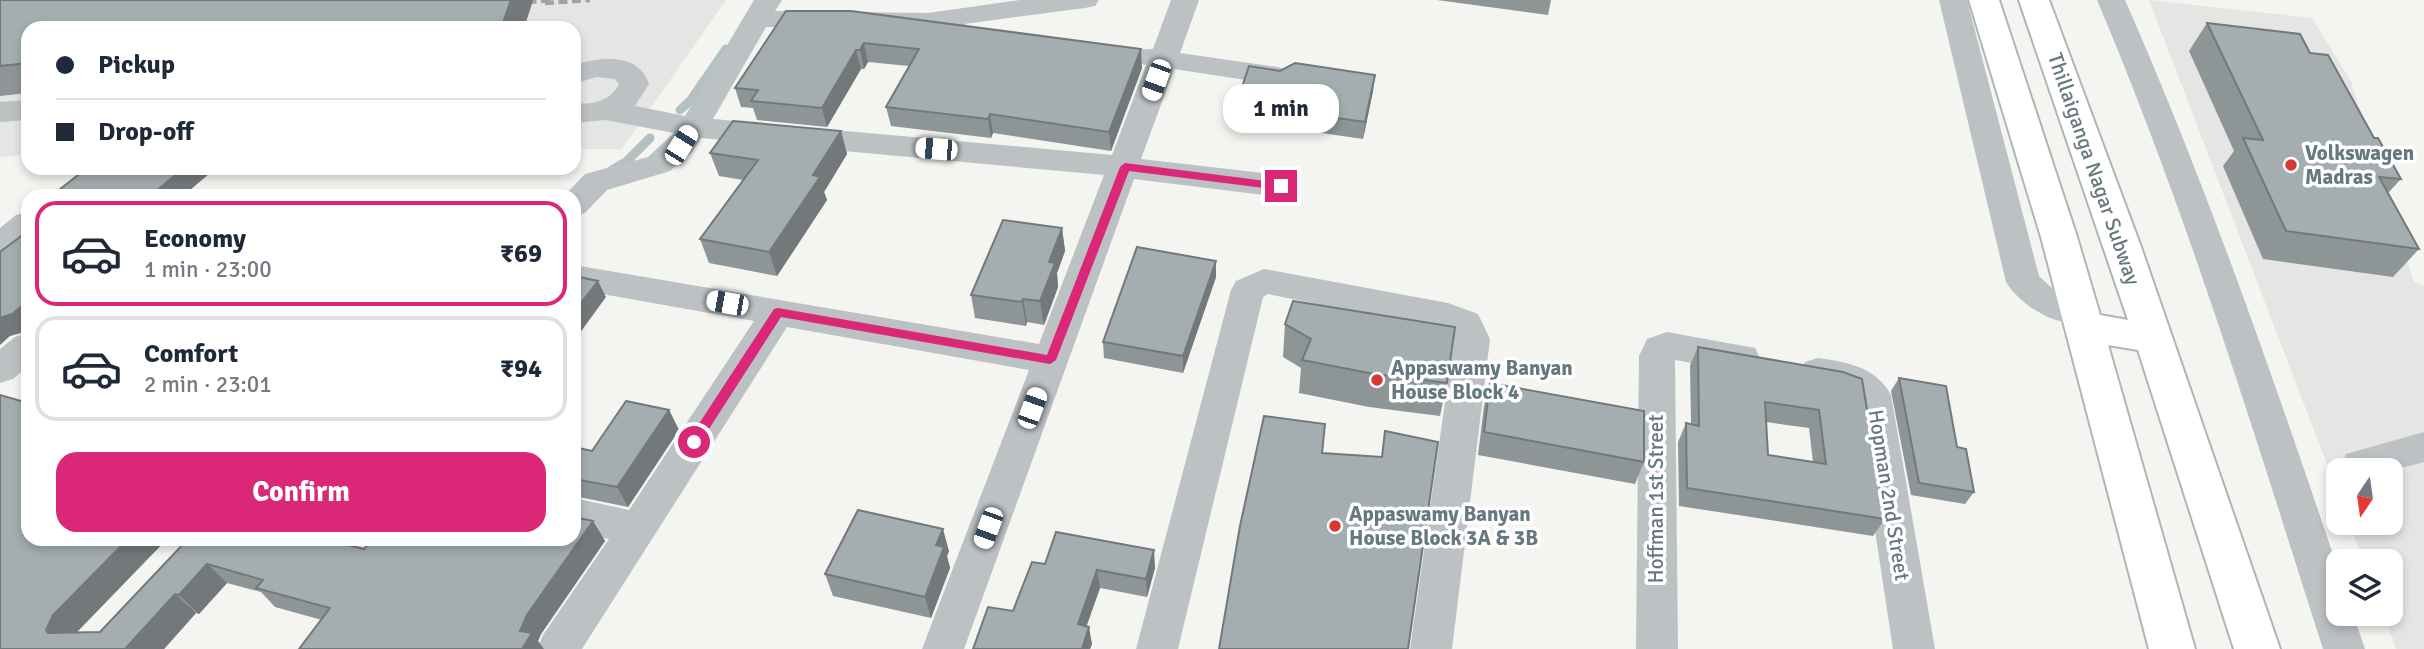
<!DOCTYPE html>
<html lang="en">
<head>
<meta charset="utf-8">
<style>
  body { margin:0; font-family:Signika,sans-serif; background:#f6f6f7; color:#1f2937; height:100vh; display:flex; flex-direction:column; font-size:26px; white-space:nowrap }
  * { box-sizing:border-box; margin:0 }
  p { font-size:23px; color:#747a83 }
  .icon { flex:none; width:38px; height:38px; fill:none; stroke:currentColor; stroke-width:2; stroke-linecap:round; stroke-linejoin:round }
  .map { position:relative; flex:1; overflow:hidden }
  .sheet { position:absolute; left:21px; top:189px; width:560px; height:357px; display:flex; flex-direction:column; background:#fff; border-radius:21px; box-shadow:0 4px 10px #0003 }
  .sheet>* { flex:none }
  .banner { position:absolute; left:21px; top:21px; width:560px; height:154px; border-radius:21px; box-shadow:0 4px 10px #0003; display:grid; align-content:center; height:154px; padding:0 35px; background:#fff }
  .needle { width:46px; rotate:193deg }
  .controls { position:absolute; left:2326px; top:458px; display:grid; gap:14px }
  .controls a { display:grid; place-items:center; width:77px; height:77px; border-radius:14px; background:#fff; box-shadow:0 4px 10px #0003; font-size:35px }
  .end { position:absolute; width:32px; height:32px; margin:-16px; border:9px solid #db2777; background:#fff; box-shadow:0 0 0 4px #fff }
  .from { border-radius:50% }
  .bubble { position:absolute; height:49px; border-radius:21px; background:#fff; box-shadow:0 4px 10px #0003; font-size:23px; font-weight:800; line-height:49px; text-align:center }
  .car { position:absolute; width:21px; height:42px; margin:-21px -10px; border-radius:9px; box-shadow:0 0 5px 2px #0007; background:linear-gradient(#fff 24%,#345 0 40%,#fff 0 76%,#345 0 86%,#fff 0) }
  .banner b { display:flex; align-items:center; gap:24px; height:66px; font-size:26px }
  .banner b+b { border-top:2px solid #e0e1e3 }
  .banner i { width:18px; height:18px; background:#1f2937 }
  ul { padding:12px 0 0; list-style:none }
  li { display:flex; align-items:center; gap:21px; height:105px; margin:0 14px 10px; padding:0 21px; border:4px solid #e0e1e3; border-radius:21px }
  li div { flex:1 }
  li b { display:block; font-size:26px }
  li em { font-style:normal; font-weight:800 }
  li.on { border-color:#db2777 }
  li>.icon { width:63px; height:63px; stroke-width:1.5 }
  .action { display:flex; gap:14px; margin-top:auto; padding:14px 35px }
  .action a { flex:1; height:80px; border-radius:21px; background:#db2777; color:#fff; font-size:28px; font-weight:800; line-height:80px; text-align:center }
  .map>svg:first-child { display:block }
</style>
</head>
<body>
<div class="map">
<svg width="2424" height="649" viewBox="0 0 2424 649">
  <rect width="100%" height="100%" fill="#f4f4f1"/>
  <!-- built -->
  <path fill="#e5e5e4" d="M0 0H726L622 149H574V28H28V154L0 157Z
    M2149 0 2312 18 2351 81 2414 282 2424 286V649H2396L2383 614H2390V562H2364L2349 523H2390V471H2338V493Z"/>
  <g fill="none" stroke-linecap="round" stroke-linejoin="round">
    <!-- stream -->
    <path stroke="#b4c1c3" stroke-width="9" d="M680 110 690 101 726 49
      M612 170 626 162 650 138"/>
    <defs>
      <path id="major" d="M1969 0H1999L2077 237 2100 315 2128 320 2019 0H2049L2141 247 2280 649H2234L2138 350 2108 345 2195 649H2149L2041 237Z"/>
    </defs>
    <!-- major casing -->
    <use href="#major" stroke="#b0b5b7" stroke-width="4"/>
    <!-- minor -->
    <path fill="#bcc1c3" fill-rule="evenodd" d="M754 0H782L775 11 928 13 1020 0H1099L1095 6 1085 8 964 24 983 30 987 36 983 42 973 44 922 28 766 27 713 119 1112 155 1146 65 1133 62 1129 56 1133 50 1153 49 1171 0H1199L1180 53 1278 67 1288 70 1293 76 1288 82 1278 85 1174 69 1141 159 1281 175 1292 178 1297 186 1292 194 1281 197 1134 179 964 649H922L1029 370 787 327 582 649H537L543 635 609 539 574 532V498L629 510 754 321 574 289V265L1039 344 1104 175 701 138 692 152 670 171 607 190 585 213 574 216V196H564L585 174 648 157 674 133 606 120 574 123V103C592 105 610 102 619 84L615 79 596 77 574 84V65C599 57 639 52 649 84L635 106 685 116Z
      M1939 0H1967L2039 276 2055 291 2091 304 2096 313 2091 322C2062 331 2021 307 2006 282Z
      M2097 0H2125C2207 186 2273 377 2338 569V614H2353L2365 649H2323C2253 430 2187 212 2097 0Z
      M28 100V120L0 122V102Z
      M28 212V241L12 254 0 258V228L16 215Z
      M1264 269 1448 303 1478 314 1490 339 1452 649H1410L1454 339 1452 331 1268 294 1263 297 1178 649H1136L1231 290 1236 281Z
      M1667 332 1755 348 1760 358 1755 368 1742 372 1675 360 1678 649H1636L1639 356 1647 339Z
      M28 333V366L13 379 0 383V349L15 337Z
      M1818 358C1847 362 1876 367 1891 395L1935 649H1893L1855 399 1841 390 1805 382 1800 372 1805 362Z
      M2424 432V462L2390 471H2344L2341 465 2346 454Z"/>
    <!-- major -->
    <use href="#major" fill="#fff" fill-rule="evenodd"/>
    <!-- rail -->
    <path stroke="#9ca4a7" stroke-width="4.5" stroke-dasharray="9 4.5" stroke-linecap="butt" d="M514 3 552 0
      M545 3 590 0"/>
  </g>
  <!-- wall -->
  <path fill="#8d9596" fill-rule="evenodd" d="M0 0H533L524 28H28V93L0 96Z
    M1437 0H1551L1548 15Z
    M786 11 1142 68 1111 151 993 133 991 138 891 126 886 107 909 66 868 62 864 69H861L827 127 757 120 753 108 741 107 735 88Z
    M2207 23 2310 53 2374 138 2401 179 2388 193 2419 249 2393 277 2263 259 2223 166 2234 151 2189 51Z
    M1373 91 1363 139 1280 127 1279 131 1235 125V108Z
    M841 131 847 154 824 192 827 200 777 276 709 263 700 239 743 180 719 176 710 153Z
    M59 190 183 196H65Z
    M1062 228 1065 251 1057 273 1058 287 1044 325 1027 322 1026 326 975 318 971 295Z
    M1216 277 1183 373 1104 358 1103 342Z
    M1285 324 1447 383 1440 416 1369 407 1299 393 1301 368 1283 357Z
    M1698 347 1843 372 1885 519 1873 536 1679 506 1678 442 1686 423 1691 424 1690 365ZM1766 422 1809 428 1813 462 1768 455Z
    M1899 378 1957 447 1974 492 1965 504 1911 495 1891 391Z
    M1490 383 1644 462 1635 484 1478 455 1484 406Z
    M669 410 679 430 628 507 574 496V447L592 451Z
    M593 521 605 541 541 634 538 641 322 620 275 607 261 592 227 583 199 614 196 613 164 649H0L167 539 76 633 100 632 188 539 364 549Z
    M949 551 947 556 950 568 931 618 833 596 825 574Z
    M1045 564 1155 568 1147 597 1100 588 1086 626 1092 644 1090 649H973L1013 611Z"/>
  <!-- shaded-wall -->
  <path fill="#73797a" d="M511 0H533L524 28H504L502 25Z
    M864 43 868 62 864 69 860 50Z
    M1141 49 1142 68 1111 151 1109 132Z
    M856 50 861 69 827 127 822 108Z
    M1375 75 1373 91 1363 139 1365 122Z
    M990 114 993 133 991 138 988 119Z
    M841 131 847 154 824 192 827 200 777 276 769 252 813 175Z
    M184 168H216L183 196H150Z
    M1062 228 1065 251 1057 273 1058 287 1044 325 1040 301 1049 262Z
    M1216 261V277L1183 373V356Z
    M598 281 606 297 574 341V312Z
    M1023 299 1027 322 1026 326 1022 302Z
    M28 301V331L10 336 0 345V318Z
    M669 410 679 430 628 507 617 487Z
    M593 521 605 541 541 634 538 641 544 649H522L520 631 527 615Z
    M943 529 949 551 947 556 950 568 931 618 925 597 936 545Z
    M128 539H167L76 633H48L46 630 53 615Z
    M1154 550 1155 568 1147 597 1146 579Z
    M207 564 227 583 199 614 179 595Z
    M1097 570 1100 588 1081 642 1078 624Z
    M175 594 196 613 164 649H125Z
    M1089 627 1092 644 1090 649H1082Z"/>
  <!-- building -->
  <path fill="#a4adaf" stroke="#73797a" stroke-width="2" fill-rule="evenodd" d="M0 0H511L502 25 465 28H28V63L0 66Z
    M786 11H851L1141 49 1109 132 990 114 988 119 886 107 919 49 864 43 860 50H856L822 108 751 101 758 90 735 88Z
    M2207 23 2300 34 2310 53 2328 55 2374 138H2378L2401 179 2379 177 2419 249 2286 231 2243 138 2263 140Z
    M1295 63 1375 75 1365 122 1280 110 1279 114 1235 108 1249 66 1280 71Z
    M733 121 841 131 813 175 820 177 769 252 700 239 758 160 710 153Z
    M87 168H184L150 196H74L77 194 59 190Z
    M1003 220 1062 228 1049 262 1055 263 1040 301 1023 299 1022 302 971 295Z
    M28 231V301L12 314 0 318V252Z
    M1137 247 1216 261 1183 356 1103 342Z
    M574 276 598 281 574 312Z
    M1293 301 1455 327 1447 383 1374 374 1302 360 1311 339 1285 324Z
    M1698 347 1843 372 1862 379 1885 519 1687 488 1686 423 1699 426ZM1765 402 1819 410 1826 464 1768 455Z
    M1899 378 1946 386 1957 447 1966 449 1974 492 1919 483Z
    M1490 383 1644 411V462L1484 432Z
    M0 395 28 403V539H128L53 615 46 630 48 633 100 632 188 539H325L364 549 372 539H574V517L593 521 527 615 520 631 532 633 522 649H299L330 608 256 588 263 580 207 564 179 595 175 594 125 649H0Z
    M626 401 669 410 617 487 574 479V447L592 451Z
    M1264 416 1325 424 1322 453 1382 457 1385 431 1438 442 1408 649H1219L1240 526Z
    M858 510 943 529 936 545 944 547 925 597 825 574Z
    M1056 532 1154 550 1146 579 1097 570 1078 624 1089 627 1082 649H973L988 607 1013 611 1032 562 1045 564Z"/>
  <!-- route -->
  <path fill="#db2777" d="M1125 163 1281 183 1286 186 1281 190 1129 171 1056 360 1050 364 781 317 698 446H689V439L774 309 778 308 1047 355 1120 167Z"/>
  <!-- markers -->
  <g fill="#d43a31" stroke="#fff" stroke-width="2.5">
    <circle cx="2291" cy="165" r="7"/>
    <circle cx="1377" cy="380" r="7"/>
    <circle cx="1335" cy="526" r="7"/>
  </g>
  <g text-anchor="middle" stroke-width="7" stroke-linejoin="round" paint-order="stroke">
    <!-- poi labels -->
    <g font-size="21" font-weight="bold" fill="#66797f" stroke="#fff" text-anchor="start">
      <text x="2305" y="160">Volkswagen<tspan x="2305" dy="24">Madras</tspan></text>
      <text x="1391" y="375">Appaswamy Banyan<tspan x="1391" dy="24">House Block 4</tspan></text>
      <text x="1349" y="521">Appaswamy Banyan<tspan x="1349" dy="24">House Block 3A &amp; 3B</tspan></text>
    </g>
    <!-- street labels -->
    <g font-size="21" fill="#66797f" stroke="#fff">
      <text transform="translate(2094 169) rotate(71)" y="7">Thillaiganga Nagar Subway</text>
      <text transform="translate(1889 495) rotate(81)" y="7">Hopman 2nd Street</text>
      <text transform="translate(1656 499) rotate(-90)" y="7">Hoffman 1st Street</text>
    </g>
  </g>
</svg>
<div class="controls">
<a><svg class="needle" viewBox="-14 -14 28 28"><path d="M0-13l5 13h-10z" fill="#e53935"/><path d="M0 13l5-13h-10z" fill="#747a83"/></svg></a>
<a><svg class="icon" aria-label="layers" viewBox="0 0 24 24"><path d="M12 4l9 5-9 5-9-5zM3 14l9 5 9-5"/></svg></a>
</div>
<i class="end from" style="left:694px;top:442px"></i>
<i class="end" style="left:1281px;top:186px"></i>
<div class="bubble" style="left:1223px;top:84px;width:116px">1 min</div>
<i class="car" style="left:1156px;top:80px;rotate:200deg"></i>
<i class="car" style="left:681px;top:145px;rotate:32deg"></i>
<i class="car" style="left:936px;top:149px;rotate:275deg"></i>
<i class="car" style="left:727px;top:303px;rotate:280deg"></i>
<i class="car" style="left:1032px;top:408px;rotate:20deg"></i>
<i class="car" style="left:988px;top:528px;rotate:200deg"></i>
<div class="banner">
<b><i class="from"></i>Pickup</b>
<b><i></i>Drop-off</b>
</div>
<section class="sheet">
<ul>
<li class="on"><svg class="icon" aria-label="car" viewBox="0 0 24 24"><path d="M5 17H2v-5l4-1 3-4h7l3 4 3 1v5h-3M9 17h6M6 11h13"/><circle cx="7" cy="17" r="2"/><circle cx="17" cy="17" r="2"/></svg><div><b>Economy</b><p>1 min · 23:00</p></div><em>₹69</em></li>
<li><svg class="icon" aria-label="car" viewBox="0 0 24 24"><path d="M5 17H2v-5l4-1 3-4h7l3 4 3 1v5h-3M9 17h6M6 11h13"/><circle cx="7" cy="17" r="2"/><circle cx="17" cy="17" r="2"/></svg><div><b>Comfort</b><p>2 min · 23:01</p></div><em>₹94</em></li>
</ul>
<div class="action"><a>Confirm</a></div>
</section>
</div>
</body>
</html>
